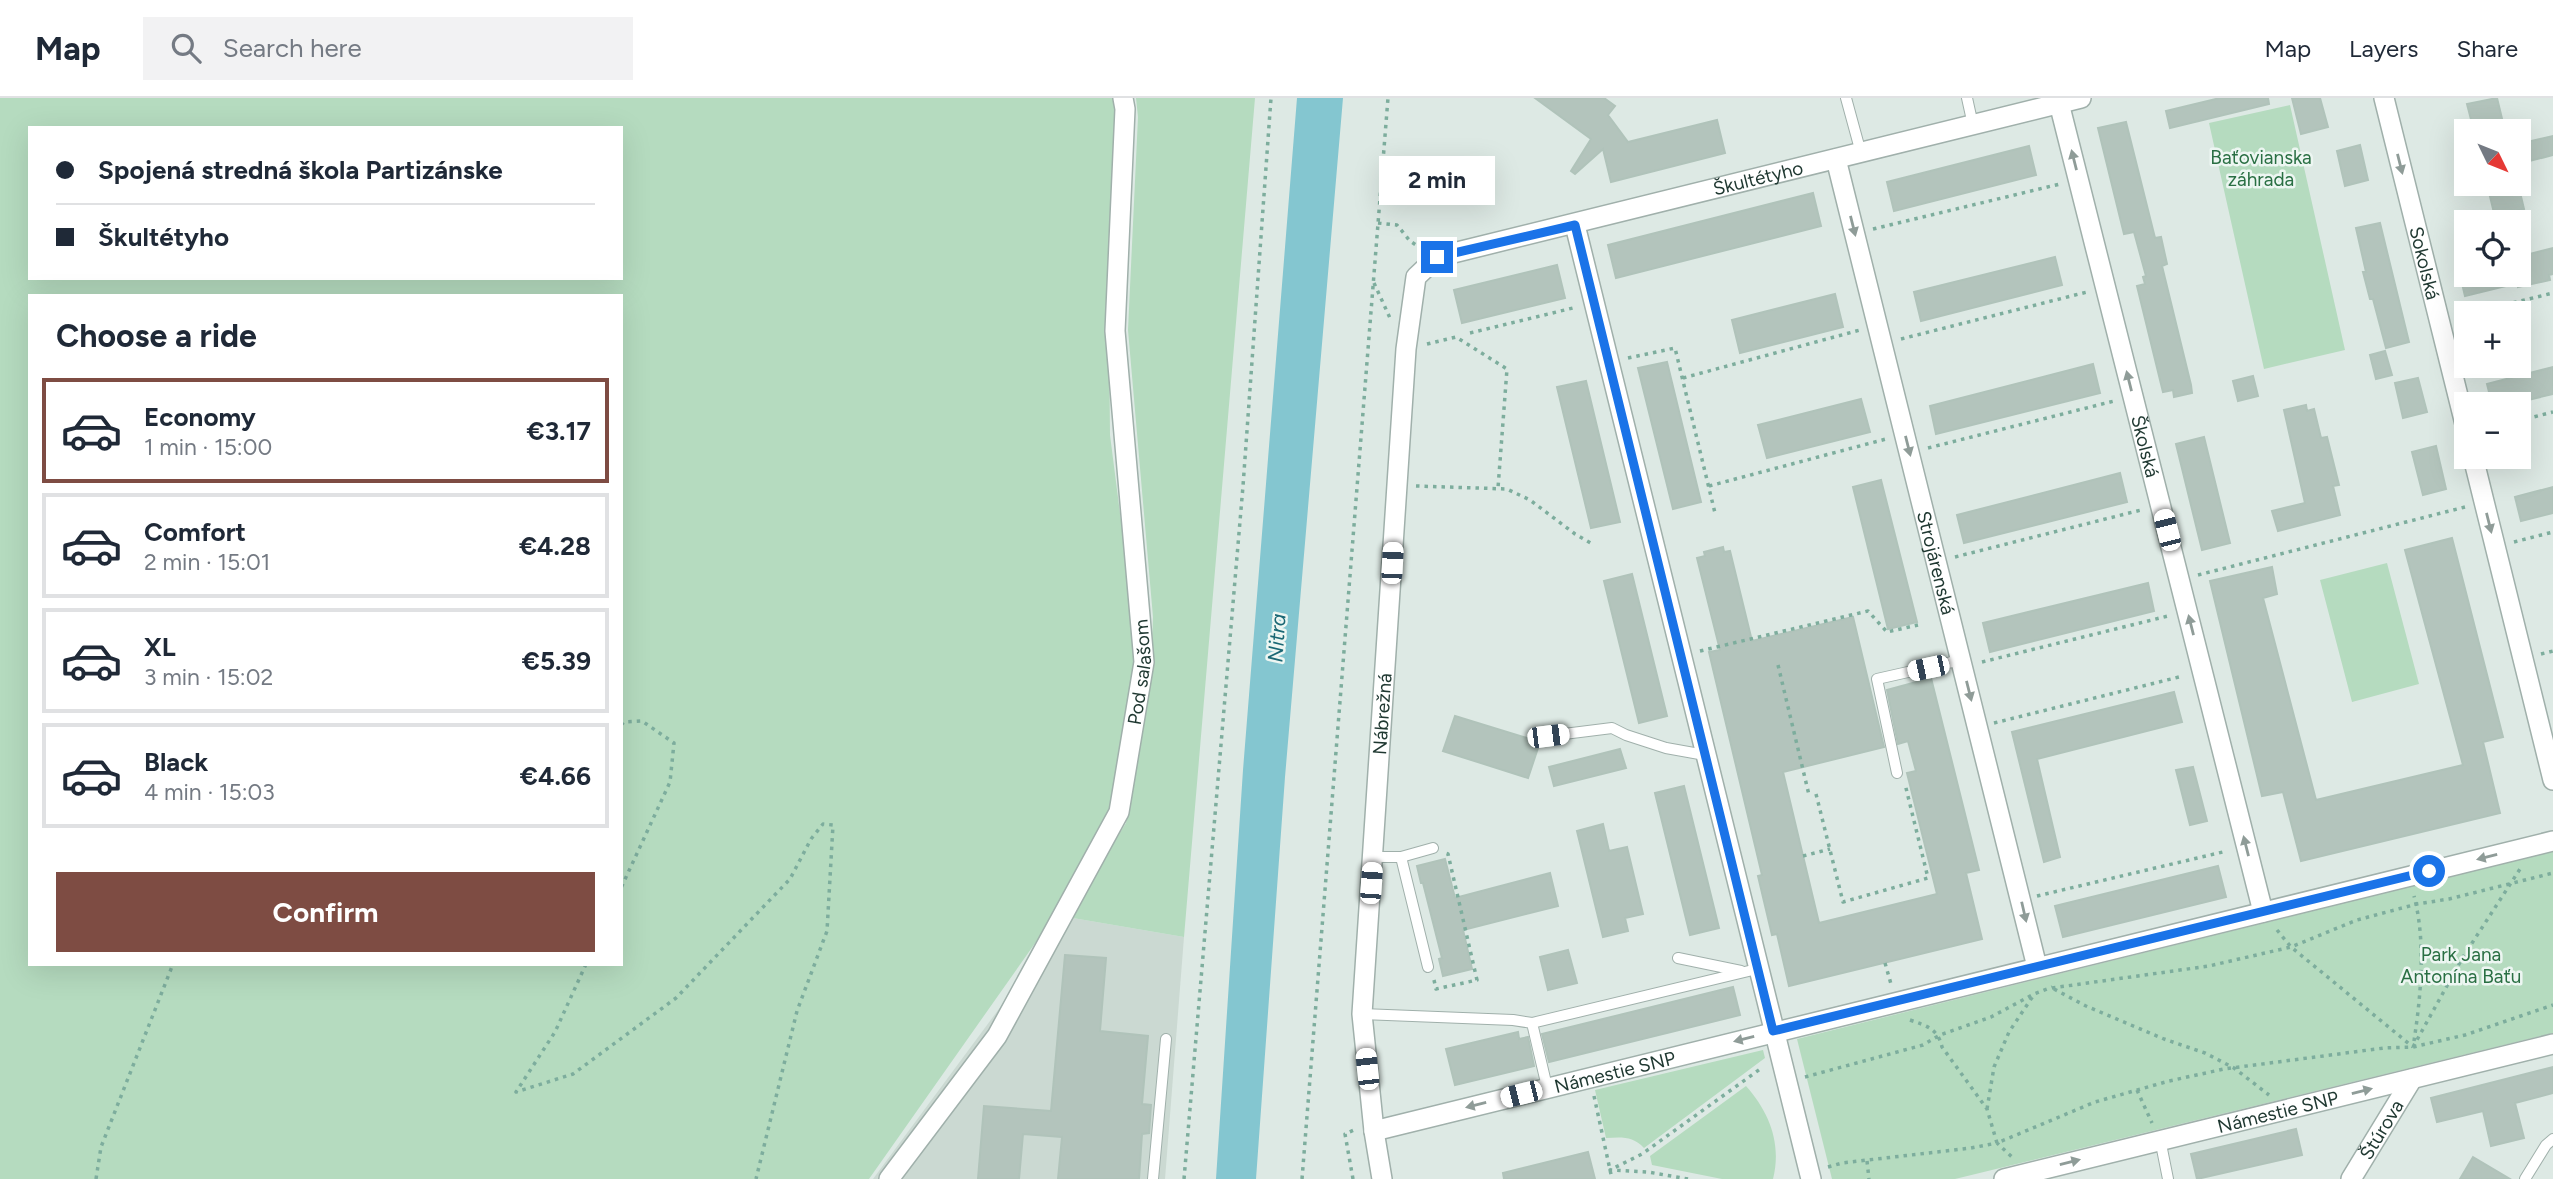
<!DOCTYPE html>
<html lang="en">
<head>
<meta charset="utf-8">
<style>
  body { margin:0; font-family:Figtree,sans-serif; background:#f2f2f3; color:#1f2937; height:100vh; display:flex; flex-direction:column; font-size:26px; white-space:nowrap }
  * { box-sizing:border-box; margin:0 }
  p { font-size:23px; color:#747a83 }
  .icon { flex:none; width:38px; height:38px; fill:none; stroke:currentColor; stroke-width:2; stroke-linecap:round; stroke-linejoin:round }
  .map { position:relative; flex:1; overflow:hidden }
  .side { position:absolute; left:28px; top:196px; width:595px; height:672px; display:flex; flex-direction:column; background:#fff; border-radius:0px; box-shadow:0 7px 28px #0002 }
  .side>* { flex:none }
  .banner { position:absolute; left:28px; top:28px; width:595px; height:154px; border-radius:0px; box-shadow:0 7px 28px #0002; display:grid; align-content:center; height:154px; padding:0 28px; background:#fff }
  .needle { width:46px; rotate:133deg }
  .fabs { position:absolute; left:2454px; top:21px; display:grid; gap:14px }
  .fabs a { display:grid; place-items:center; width:77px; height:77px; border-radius:0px; background:#fff; box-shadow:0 7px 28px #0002; font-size:35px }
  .end { position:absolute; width:32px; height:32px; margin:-16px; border:9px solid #1a73e8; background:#fff; box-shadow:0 0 0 4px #fff }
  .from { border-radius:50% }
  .bubble { position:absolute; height:49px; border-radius:0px; background:#fff; box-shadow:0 7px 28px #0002; font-size:23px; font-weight:700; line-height:49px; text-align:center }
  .car { position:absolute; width:21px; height:42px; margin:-21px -10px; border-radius:9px; box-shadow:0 0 5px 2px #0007; background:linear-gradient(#fff 24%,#345 0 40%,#fff 0 76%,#345 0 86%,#fff 0) }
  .banner b { display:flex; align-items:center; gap:24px; height:66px; font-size:26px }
  .banner b+b { border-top:2px solid #e0e1e3 }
  .banner i { width:18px; height:18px; background:#1f2937 }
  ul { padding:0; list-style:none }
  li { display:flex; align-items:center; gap:21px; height:105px; margin:0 14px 10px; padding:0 14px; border:4px solid #e0e1e3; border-radius:0px }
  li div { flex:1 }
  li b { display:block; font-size:26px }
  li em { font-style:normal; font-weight:700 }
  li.active { border-color:#7e4c43 }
  li>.icon { width:63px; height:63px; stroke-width:1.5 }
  h2 { padding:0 28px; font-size:32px; line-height:84px }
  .action { display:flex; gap:14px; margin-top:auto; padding:14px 28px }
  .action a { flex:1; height:80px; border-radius:0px; background:#7e4c43; color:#fff; font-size:28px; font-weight:700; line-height:80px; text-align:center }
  header { display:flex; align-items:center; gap:42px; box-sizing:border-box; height:98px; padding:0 35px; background:#fff; border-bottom:2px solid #e0e1e3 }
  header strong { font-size:33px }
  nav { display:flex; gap:38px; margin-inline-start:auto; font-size:24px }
  .search { width:490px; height:63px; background:#f2f2f3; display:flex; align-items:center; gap:18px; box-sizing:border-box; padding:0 24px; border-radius:0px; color:#747a83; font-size:26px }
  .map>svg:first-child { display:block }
</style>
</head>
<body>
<header>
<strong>Map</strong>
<div class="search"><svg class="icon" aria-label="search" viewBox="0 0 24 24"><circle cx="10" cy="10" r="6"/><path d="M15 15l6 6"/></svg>Search here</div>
<nav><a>Map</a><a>Layers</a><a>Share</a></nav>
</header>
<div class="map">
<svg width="2553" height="1081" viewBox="0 0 2553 1081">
  <rect width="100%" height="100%" fill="#dde9e4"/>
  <!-- built -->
  <path fill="#cbd9d2" d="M1067 819 1184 839 1165 1081H873Z"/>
  <!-- green -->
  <path fill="#b5dbbf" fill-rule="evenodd" d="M0 0H1116L1109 233 1110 337 1137 548 1113 711 1057 814 869 1081H0ZM30 30H621V180H30ZM30 198H621V866H30Z
    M1136 0H1255L1184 839 1067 819 1126 725 1151 571 1153 519 1128 232 1138 19Z
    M2290 7 2345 252 2264 271 2209 25Z
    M2387 465 2419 586 2352 604 2320 482Z
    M2553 753V935L1955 1081H1832L1797 941Z
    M1763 952 1765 960 1644 1050C1633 1038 1622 1039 1606 1040L1595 992Z
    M1746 988C1769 1014 1782 1045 1773 1081H1722L1652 1067 1650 1058Z"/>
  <!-- water -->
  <path fill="#84c6d0" d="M1297 0H1343L1285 679 1256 1081H1216L1243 672Z"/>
  <!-- building -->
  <path fill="#b3c4bc" stroke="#b0c3ba" stroke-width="2" d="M1535 0H1604L1615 8 1608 17 1628 44 1717 22 1725 55 1611 84 1603 51 1575 76 1571 73 1591 41Z
    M2220 0H2268L2269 6 2170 30 2166 13Z
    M2292 0H2320L2328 29 2301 36Z
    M2497 0 2505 33H2474L2467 6Z
    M2126 24 2155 140 2161 139 2167 166 2162 168 2191 287 2192 295 2174 299 2173 292 2163 294 2137 188 2145 186 2143 179 2146 178 2134 134 2124 136 2098 30Z
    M2553 38V57L2518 66V46Z
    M2360 47 2368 82 2345 88 2337 53Z
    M2029 48 2036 77 1894 113 1887 84Z
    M2487 86H2518L2524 111 2495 119Z
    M1813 95 1821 128 1616 180 1608 147Z
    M2380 125 2409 244 2386 250 2373 201H2370L2363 174H2366L2356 130Z
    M2553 150V176L2549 177 2550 182 2518 189V185L2465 198 2460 177H2518V159Z
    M2055 159 2062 187 1921 223 1914 194Z
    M1557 167 1565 200 1462 225 1454 192Z
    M1835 196 1843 229 1740 255 1732 222Z
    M2385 253 2392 277 2376 281 2370 257Z
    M1667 264 1701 404 1673 411 1638 270Z
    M2093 266 2100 295 1936 336 1930 308Z
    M2553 269V296L2511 306H2492L2487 286Z
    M2253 278 2258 298 2238 303 2233 283Z
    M2418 280 2427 314 2403 320 2395 285Z
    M1586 283 1620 424 1591 430 1557 289Z
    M1861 301 1870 334 1767 360 1758 327Z
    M2306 307 2307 313 2314 311 2321 340 2327 339 2339 387 2333 388 2340 417 2278 433 2272 413 2305 405 2284 312Z
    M2204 339 2230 445 2202 452 2176 346Z
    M2436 348 2446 391 2423 397 2412 354Z
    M2120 375 2127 404 1964 445 1957 417Z
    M1881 382 1917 524 1888 531 1853 389Z
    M2553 389V415L2521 423 2515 399Z
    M2452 440 2503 639 2483 644 2500 715 2301 763 2283 694 2262 698 2210 483 2272 469 2277 496 2263 500 2316 702 2463 667 2405 452Z
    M1723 449 1724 454 1730 453 1752 543 1853 519 1884 649 1783 674 1819 825 1937 796 1907 675 1916 673 1908 643 1898 646 1887 592 1931 580 1979 772 1966 775 1982 841 1789 888 1777 836 1772 837 1758 778 1762 777 1709 554 1720 552 1697 460 1705 458 1704 454Z
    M1632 476 1667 618 1639 625 1604 483Z
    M2148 485 2154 513 1990 554 1983 525Z
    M2174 594 2182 624 2037 661 2060 759 2044 764 2012 634Z
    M1455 618 1540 644 1528 680 1443 653Z
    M1620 651 1626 670 1554 688 1549 669Z
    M2193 669 2207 723 2190 727 2176 672Z
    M1684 688 1719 830 1690 837 1655 695Z
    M1603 726 1609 753 1627 749 1643 816 1625 820 1628 833 1603 839 1577 733Z
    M1445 761 1455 800 1550 775 1558 808 1463 832 1472 871 1443 878 1439 861 1442 860 1423 785H1421L1417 768Z
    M2218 768 2226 799 2063 839 2055 808Z
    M1568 852 1577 885 1548 892 1540 859Z
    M1065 857 1106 860 1100 933 1148 938 1142 1006 1151 1007 1149 1035 1142 1036 1139 1081H1058L1062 1039 1023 1036 1019 1081H978L984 1008 1051 1013Z
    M1733 889 1740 917 1549 964 1542 936Z
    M1518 934 1519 941 1528 939 1534 968 1455 987 1446 951Z
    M2553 969V995L2515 1005 2524 1040 2491 1048 2483 1013 2437 1024 2431 1000Z
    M2296 1031 2302 1057 2197 1081 2191 1056Z
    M1588 1054 1595 1081H1504L1503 1075Z
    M2473 1059 2510 1081H2460Z"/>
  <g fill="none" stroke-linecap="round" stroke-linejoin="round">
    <defs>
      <path id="service" d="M1846 0 1861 55
        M1967 0 1973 27
        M1548 638 1612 630 1626 637 1666 650 1705 657
        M1897 675 1877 581 1961 562
        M1373 759H1401L1433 750
        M1401 759 1428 869
        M1678 860 1741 873
        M1362 916 1513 922 1532 925 1757 871
        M1532 925 1547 989
        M2160 1041 2168 1081
        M1153 1081 1166 941
        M2525 1081 2546 1047 2553 1041"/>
      <g id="minor">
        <path id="s1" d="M2384 0 2466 330"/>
        <path id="s2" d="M2059 5 2263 814"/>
        <path id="s3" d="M1836 61 2037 869"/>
        <path d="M1575 127 1811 1081"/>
        <path d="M2473 359 2553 682"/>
        <path id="s4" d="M1374 1033 2553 743"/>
        <path id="s5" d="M889 1081 997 938 1119 714 1144 564 1115 233 1125 11 1123 0"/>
        <path id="s6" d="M1382 1081 1374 1033 1362 916 1406 251 1416 179 1437 159 2081 0"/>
        <path id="s7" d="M2004 1081 2553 946"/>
        <path id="s8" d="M2351 1081 2412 981"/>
      </g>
    </defs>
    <!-- service casing -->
    <use href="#service" stroke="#a0b0ab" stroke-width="12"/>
    <!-- minor casing -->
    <use href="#minor" stroke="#a0b0ab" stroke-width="22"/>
    <!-- path -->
    <path stroke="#7dad9d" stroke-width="3.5" stroke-dasharray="3.5 5" stroke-linecap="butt" d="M1378 125 1397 127 1410 143 1419 149
      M1873 131 2060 86
      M1374 185 1390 220
      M2472 215 2553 195
      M1470 235 1577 209
      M1901 241 2087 194
      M1427 246 1456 239 1507 271 1498 390
      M1628 260 1675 250 1715 415
      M1683 280 1860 232
      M2518 323 2553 314
      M1928 350 2114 303
      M1416 388 1507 391 1530 402 1575 436 1594 447
      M1709 388 1886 341
      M2514 444 2553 434
      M1955 459 2141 412
      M2198 477 2465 409
      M1700 553 1868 513 1887 534 1918 527
      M2541 556 2553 553
      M1982 564 2168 518
      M1778 567 1809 697
      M1994 625 2183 578
      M621 627 624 624 642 623 674 645 670 684 621 790
      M1816 696 1843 804 1928 780 1905 686
      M1803 758 1830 751
      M2037 798 2227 753
      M2277 832 2291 849 2413 949
      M1885 865 1891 886
      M586 866 555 934 516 994 573 976 676 900 790 781 811 741 823 726 833 727 827 833 797 913 756 1081
      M1434 882 1436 891 1477 882 1448 756 1445 755
      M2052 890 2209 868 2291 849 2357 822 2417 806 2449 801 2553 775
      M2054 891 2086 908 2164 941 2205 955 2234 970 2269 997
      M1910 922C1927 928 1938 931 1942 949L1987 1011 1997 1045 2095 1004 2169 983 2224 971 2384 950 2413 949 2465 937 2553 907
      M2414 943C2421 897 2426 843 2414 798
      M2413 949 2463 859 2520 771
      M1805 979 1923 947 1940 937 1991 919 2034 896 2052 889
      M2137 992 2152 1025
      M1594 998 1612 1081
      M1987 1011 1994 969 2009 934 2033 898
      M1867 1063 1869 1081
      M1828 1069 1842 1065 1971 1050 1997 1045 2012 1059
      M96 1081 101 1049 173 866
      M1184 1081 1243 388 1271 0
      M1302 1081 1388 0
      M1353 1081 1345 1036 1354 1032
      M1688 1081 1648 1074 1610 1072 1642 1056 1763 969"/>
    <!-- service -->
    <use href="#service" stroke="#fff" stroke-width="10"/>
    <!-- minor -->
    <use href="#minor" stroke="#fff" stroke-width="19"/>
  </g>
  <!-- one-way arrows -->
  <defs><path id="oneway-solid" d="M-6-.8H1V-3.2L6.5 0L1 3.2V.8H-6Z" transform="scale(1.75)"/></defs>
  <g fill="#8f9c98">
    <use href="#oneway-solid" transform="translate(2074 62) rotate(-104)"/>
    <use href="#oneway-solid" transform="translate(2400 66) rotate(76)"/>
    <use href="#oneway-solid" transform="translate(1853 128) rotate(76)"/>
    <use href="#oneway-solid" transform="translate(2129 283) rotate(-104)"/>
    <use href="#oneway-solid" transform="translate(1908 348) rotate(76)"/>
    <use href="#oneway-solid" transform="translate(2489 425) rotate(76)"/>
    <use href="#oneway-solid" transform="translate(2191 527) rotate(-104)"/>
    <use href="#oneway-solid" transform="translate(1969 593) rotate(76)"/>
    <use href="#oneway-solid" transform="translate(2246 748) rotate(-104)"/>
    <use href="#oneway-solid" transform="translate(2487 759) rotate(166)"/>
    <use href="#oneway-solid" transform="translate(2024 814) rotate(77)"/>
    <use href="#oneway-solid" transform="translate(1744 941) rotate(166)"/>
    <use href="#oneway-solid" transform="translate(2362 993) rotate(-14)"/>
    <use href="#oneway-solid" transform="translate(1476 1007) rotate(166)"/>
    <use href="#oneway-solid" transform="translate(2070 1064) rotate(-14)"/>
  </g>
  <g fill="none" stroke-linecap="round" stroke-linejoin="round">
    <!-- route -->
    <path stroke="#1a73e8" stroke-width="9" d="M1437 159 1575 127 1773 933 2429 773"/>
  </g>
  <g text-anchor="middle" stroke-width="5" stroke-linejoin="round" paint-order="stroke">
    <!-- park labels -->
    <g font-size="19" fill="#296f43" stroke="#edf6f2">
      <text x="2261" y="66">Baťovianska<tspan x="2261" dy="22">záhrada</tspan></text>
      <text x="2461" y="863">Park Jana<tspan x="2461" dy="22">Antonína Baťu</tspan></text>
    </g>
    <!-- street labels -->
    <g font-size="19" fill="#1f3831" stroke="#edf6f2">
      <text dy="7" stroke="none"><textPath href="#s6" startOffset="1265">Škultétyho</textPath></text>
      <text dy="7" stroke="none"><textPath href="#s1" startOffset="170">Sokolská</textPath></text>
      <text dy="7" stroke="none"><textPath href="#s2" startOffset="354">Školská</textPath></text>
      <text dy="7" stroke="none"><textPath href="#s3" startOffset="416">Strojárenská</textPath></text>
      <text dy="7" stroke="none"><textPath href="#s5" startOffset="576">Pod salašom</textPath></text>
      <text dy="7" stroke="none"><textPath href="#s6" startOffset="467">Nábrežná</textPath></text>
      <text dy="7" stroke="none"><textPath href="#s4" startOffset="248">Námestie SNP</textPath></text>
      <text dy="7" stroke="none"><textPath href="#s7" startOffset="282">Námestie SNP</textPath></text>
      <text dy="7" stroke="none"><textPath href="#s8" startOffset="58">Štúrova</textPath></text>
    </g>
    <!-- water labels -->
    <g font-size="21" font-style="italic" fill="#1a6774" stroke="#edf6f2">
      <text transform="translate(1277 540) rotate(-86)" y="7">Nitra</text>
    </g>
  </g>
</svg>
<div class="fabs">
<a><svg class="needle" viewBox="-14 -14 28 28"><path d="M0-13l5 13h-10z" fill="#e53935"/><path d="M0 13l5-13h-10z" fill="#747a83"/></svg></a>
<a><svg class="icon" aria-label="locate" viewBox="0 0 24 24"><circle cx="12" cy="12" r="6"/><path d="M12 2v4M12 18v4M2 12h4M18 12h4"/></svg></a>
<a>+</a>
<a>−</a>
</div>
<i class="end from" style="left:2429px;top:773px"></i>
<i class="end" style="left:1437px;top:159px"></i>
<div class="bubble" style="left:1379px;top:58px;width:116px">2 min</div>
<i class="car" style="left:2167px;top:432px;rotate:346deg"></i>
<i class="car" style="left:1392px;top:465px;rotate:3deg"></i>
<i class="car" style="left:1928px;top:570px;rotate:258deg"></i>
<i class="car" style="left:1548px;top:638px;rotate:83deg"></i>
<i class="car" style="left:1371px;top:785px;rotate:4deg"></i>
<i class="car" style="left:1367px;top:971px;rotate:354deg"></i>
<i class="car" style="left:1521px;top:996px;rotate:256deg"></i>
<div class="banner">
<b><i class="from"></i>Spojená stredná škola Partizánske</b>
<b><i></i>Škultétyho</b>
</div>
<section class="side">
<h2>Choose a ride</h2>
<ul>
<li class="active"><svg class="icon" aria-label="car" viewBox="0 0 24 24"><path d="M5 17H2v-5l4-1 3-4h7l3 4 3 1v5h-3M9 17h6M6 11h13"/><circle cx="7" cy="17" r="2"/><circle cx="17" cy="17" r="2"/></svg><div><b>Economy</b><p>1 min · 15:00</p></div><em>€3.17</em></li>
<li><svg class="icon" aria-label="car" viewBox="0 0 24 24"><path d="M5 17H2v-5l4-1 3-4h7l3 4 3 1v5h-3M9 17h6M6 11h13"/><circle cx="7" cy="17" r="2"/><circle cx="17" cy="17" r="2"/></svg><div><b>Comfort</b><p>2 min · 15:01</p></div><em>€4.28</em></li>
<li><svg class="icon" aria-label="car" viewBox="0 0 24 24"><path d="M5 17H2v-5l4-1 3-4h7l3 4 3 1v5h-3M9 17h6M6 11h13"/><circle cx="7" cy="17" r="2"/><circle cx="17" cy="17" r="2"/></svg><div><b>XL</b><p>3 min · 15:02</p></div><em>€5.39</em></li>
<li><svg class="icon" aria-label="car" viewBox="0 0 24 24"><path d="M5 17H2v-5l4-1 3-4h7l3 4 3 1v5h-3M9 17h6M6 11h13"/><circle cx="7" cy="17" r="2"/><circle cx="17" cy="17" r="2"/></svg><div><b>Black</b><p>4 min · 15:03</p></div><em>€4.66</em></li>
</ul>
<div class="action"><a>Confirm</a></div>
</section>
</div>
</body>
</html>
